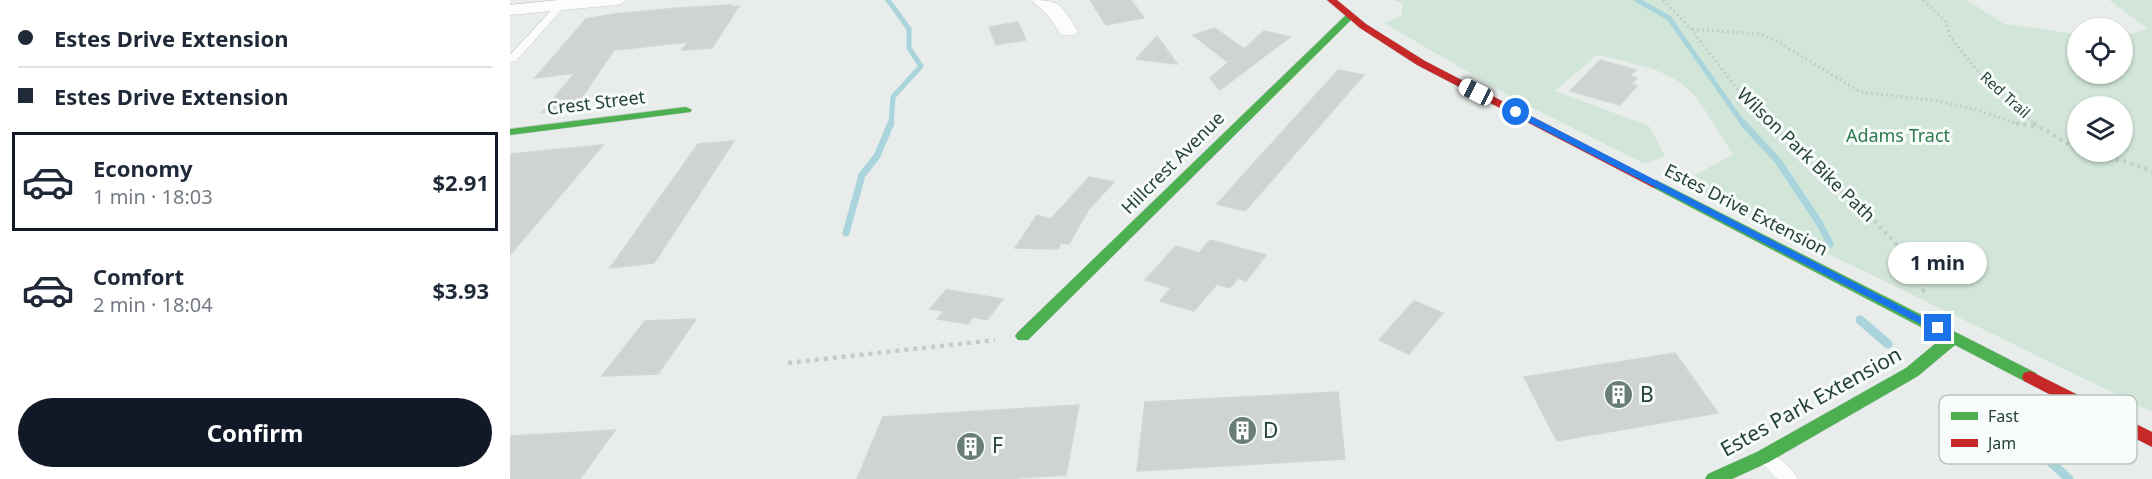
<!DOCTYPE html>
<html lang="en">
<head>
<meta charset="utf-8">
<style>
  body { margin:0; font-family:"Noto Sans",sans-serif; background:#f6f6f7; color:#1f2937; height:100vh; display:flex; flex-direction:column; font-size:22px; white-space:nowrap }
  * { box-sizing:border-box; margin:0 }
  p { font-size:20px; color:#747a83 }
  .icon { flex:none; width:33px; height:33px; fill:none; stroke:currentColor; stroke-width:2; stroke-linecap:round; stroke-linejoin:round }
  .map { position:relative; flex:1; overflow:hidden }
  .side { display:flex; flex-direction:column; background:#fff; width:510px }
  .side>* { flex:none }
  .banner { display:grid; align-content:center; height:132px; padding:0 18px; background:#fff }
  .buttons { position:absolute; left:1557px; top:18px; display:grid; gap:12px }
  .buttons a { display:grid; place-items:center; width:66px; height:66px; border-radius:50%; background:#fff; box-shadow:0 2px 4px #0004; font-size:30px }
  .end { position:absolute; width:27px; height:27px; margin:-14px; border:8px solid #1a73e8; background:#fff; box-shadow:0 0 0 3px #fff }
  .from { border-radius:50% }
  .bubble { position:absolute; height:42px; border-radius:21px; background:#fff; box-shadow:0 2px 4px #0004; font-size:20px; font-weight:700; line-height:42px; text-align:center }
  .car { position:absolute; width:18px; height:36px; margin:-18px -9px; border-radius:8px; box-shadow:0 0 4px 2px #0007; background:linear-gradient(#fff 24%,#345 0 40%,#fff 0 76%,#345 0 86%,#fff 0) }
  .banner b { display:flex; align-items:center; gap:21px; height:57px; font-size:22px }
  .banner b+b { border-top:2px solid #e0e1e3 }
  .banner i { width:15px; height:15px; background:#1f2937 }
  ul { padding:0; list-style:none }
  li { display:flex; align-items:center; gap:18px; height:99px; margin:0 12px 9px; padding:0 6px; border:3px solid transparent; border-radius:0px }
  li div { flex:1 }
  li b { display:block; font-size:22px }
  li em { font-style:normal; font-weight:700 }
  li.selected { border-color:#111827 }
  li>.icon { width:54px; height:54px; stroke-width:1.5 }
  .primary-button { display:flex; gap:12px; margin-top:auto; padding:12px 18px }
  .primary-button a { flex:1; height:69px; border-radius:36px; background:#111827; color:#fff; font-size:24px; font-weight:700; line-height:69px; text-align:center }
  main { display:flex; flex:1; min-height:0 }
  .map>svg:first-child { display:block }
</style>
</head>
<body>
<main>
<section class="side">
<div class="banner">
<b><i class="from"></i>Estes Drive Extension</b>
<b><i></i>Estes Drive Extension</b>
</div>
<ul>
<li class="selected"><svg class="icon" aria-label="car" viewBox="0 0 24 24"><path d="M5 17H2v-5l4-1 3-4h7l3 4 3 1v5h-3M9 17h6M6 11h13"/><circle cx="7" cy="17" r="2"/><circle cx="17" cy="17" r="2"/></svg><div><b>Economy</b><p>1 min · 18:03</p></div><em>$2.91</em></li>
<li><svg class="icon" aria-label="car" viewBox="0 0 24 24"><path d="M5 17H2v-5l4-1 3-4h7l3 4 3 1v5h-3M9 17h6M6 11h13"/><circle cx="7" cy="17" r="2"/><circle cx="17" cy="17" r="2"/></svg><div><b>Comfort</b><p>2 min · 18:04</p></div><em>$3.93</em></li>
</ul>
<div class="primary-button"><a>Confirm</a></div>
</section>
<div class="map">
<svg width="1642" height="479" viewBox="0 0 1642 479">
  <rect width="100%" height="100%" fill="#e8edeb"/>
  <!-- green -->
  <path fill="#d1e6d8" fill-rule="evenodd" d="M883 0H1457L1494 24 1567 34 1568 74H1612L1613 36 1638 29 1599 0H1642V412L1325 257 1294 245 1178 186 1182 177 1223 154C1210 136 1196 108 1181 92 1158 68 1117 62 1087 55L1045 91 1139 126 1155 156 1135 164 1001 97 874 23 892 15V3ZM1612 106V152H1568V106Z"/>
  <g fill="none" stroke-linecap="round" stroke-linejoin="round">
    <!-- stream-far2 -->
    <path stroke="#a9d4db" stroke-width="5" d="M378 0 399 29V48L411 66 383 97 381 125
      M1127 0 1159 18 1234 125"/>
    <!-- stream-far1 -->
    <path stroke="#a9d4db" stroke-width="7" d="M1233 123 1268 161 1310 224 1320 244
      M336 233 352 175 367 156 381 123"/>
    <!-- stream -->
    <path stroke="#a9d4db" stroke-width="9" d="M1350 320 1378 344
      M1476 403 1559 479"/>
  </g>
  <!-- building -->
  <path fill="#cfd4d2" stroke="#d1d6d4" stroke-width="1.5" d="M580 0H621L634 18 596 25Z
    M222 5 221 7 229 6 202 48 172 50 178 42 104 50 64 109 32 112 65 73 25 78 76 19 104 14 168 8Z
    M508 22 516 40 486 45 479 27Z
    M705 28 734 49 754 31 780 37 710 90 700 78 722 59 716 61 683 35Z
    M647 36 667 64 626 59Z
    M1090 60 1126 70 1120 76 1127 78 1121 84 1127 86 1110 105 1060 91Z
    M828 70 854 75 735 211 707 204Z
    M224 141 144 263 100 268 188 144Z
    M93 145 0 255V154Z
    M579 177 604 182 579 209 559 244 551 243 548 249 505 248 527 215 541 219Z
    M700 240 756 255 736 281 728 278 720 288 707 284 684 311 650 301 661 288 635 280 666 246 689 253Z
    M437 289 439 290 493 299 477 320 463 317 458 324 427 319 434 311 420 309Z
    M904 301 933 313 899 354 869 340Z
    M186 319 148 374 92 376 135 321Z
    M1165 353 1208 413 1047 441 1014 377Z
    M828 392 835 459 627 471 635 402Z
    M569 405 556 475 491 479H347L373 417Z
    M105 430 70 479H0V436Z"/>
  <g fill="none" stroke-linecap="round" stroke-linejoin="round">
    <defs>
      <path id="lane" d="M48 3 56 5 6 61 0 62V55Z
        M1255 451C1266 455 1283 468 1288 479H1267L1246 458 1249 453Z"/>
      <path id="street" d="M49 0H115L112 4 106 5 0 15V5Z
        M521 0C553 0 551 6 568 31L565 35H551L538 15Z"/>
      <path id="fast" d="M836 15 844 17 518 340H508L505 336 508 332Z
        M176 107 182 110 180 112 0 135V129Z
        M1146 180 1526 373 1528 377 1526 381 1520 383 1514 381 1445 345 1408 376 1259 462 1222 479H1195L1198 474 1247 452 1396 368 1432 338 1142 187 1140 184Z"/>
      <path id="jam" d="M817 0H827L856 24 915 61 1152 184 1146 188 1142 187 907 65 850 28Z
        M1520 371 1642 432V447L1514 381 1512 377 1514 373Z"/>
    </defs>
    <!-- lane casing -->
    <use href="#lane" stroke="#c5cac8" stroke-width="1"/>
    <!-- street casing -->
    <use href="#street" stroke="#c5cac8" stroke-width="1"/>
    <!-- fast casing -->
    <use href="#fast" stroke="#c3cbc8" stroke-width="1"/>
    <!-- jam casing -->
    <use href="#jam" stroke="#c3cbc8" stroke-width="1"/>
    <!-- path-far2 -->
    <path stroke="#c3ccca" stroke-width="3" stroke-dasharray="2 3" stroke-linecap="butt" d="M1153 0 1181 29 1227 89 1262 125
      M1413 0 1436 22 1440 37 1480 86 1526 125
      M1182 29 1249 34 1267 41 1350 92 1427 101 1464 109 1511 125"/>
    <!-- path-far1 -->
    <path stroke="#c3ccca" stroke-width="4" stroke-dasharray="3 4.5" stroke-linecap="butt" d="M1261 123 1307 170 1362 218 1411 271 1415 281
      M1506 123 1529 127
      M1524 123 1568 150
      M1569 152 1614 161 1642 171"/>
    <!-- path -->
    <path stroke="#c3ccca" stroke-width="4.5" stroke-dasharray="4 5" stroke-linecap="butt" d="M1412 292 1415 289V280
      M278 363 485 340"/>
    <!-- lane -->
    <use href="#lane" fill="#fcfcfc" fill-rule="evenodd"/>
    <!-- street -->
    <use href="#street" fill="#fcfcfc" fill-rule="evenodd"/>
    <!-- fast -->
    <use href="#fast" fill="#4caf50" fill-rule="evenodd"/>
    <!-- jam -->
    <use href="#jam" fill="#c62828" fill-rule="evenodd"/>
  </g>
  <!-- route -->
  <path fill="#1a73e8" d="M1003 110H1009L1433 328 1428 332 1424 331 1003 114Z"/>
  <!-- icons -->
  <defs>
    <symbol id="building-disc" viewBox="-11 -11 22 22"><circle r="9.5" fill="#697e78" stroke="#f7fbf9"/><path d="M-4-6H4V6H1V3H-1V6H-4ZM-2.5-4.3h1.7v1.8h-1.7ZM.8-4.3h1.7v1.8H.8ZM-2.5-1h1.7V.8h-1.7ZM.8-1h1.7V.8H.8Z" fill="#fff"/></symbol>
  </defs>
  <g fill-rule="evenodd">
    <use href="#building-disc" x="1092" y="378" width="33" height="33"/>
    <use href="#building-disc" x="716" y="414" width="33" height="33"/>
    <use href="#building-disc" x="444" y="430" width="33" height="33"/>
  </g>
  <g text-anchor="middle" stroke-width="6" stroke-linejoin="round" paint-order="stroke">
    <!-- far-street labels -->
    <g font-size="15" fill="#24423a" stroke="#f7fbf9">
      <text transform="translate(1495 95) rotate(42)" y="5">Red Trail</text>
    </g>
    <!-- street labels -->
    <g font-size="18" fill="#24423a" stroke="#f7fbf9">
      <text transform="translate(86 103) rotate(-7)" y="6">Crest Street</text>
      <text transform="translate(1296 155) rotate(44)" y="6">Wilson Park Bike Path</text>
      <text transform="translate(663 163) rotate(-45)" y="6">Hillcrest Avenue</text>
      <text transform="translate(1236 210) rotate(27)" y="6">Estes Drive Extension</text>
    </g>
    <!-- park labels -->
    <g font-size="18" fill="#2d7a4b" stroke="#f7fbf9">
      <text x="1388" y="142">Adams Tract</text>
    </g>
    <!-- near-poi labels -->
    <g font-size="21" fill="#24423a" stroke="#f7fbf9" text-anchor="start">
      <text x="1130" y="402">B</text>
      <text x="753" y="438">D</text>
      <text x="482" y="453">F</text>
    </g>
    <!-- near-street labels -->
    <g font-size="21" fill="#24423a" stroke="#f7fbf9">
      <text transform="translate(1301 402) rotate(-29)" y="7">Estes Park Extension</text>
    </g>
  </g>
  <!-- legend -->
  <rect x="1429" y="395" width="198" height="69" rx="9" fill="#f7fbf9" stroke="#b8c4c0" stroke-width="1.5"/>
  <rect x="1441" y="412" width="27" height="8" fill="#4caf50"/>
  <rect x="1441" y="439" width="27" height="8" fill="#c62828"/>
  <g font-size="16" fill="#24423a">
    <text x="1478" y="422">Fast</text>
    <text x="1478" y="449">Jam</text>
  </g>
</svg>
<div class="buttons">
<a><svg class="icon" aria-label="locate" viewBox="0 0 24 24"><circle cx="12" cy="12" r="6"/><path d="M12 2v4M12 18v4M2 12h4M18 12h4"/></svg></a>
<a><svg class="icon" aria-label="layers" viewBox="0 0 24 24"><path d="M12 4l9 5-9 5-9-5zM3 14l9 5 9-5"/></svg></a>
</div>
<i class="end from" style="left:1006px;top:112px"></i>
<i class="end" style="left:1428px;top:328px"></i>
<div class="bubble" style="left:1378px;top:242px;width:99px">1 min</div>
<i class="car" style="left:966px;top:92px;rotate:297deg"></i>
</div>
</main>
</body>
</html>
